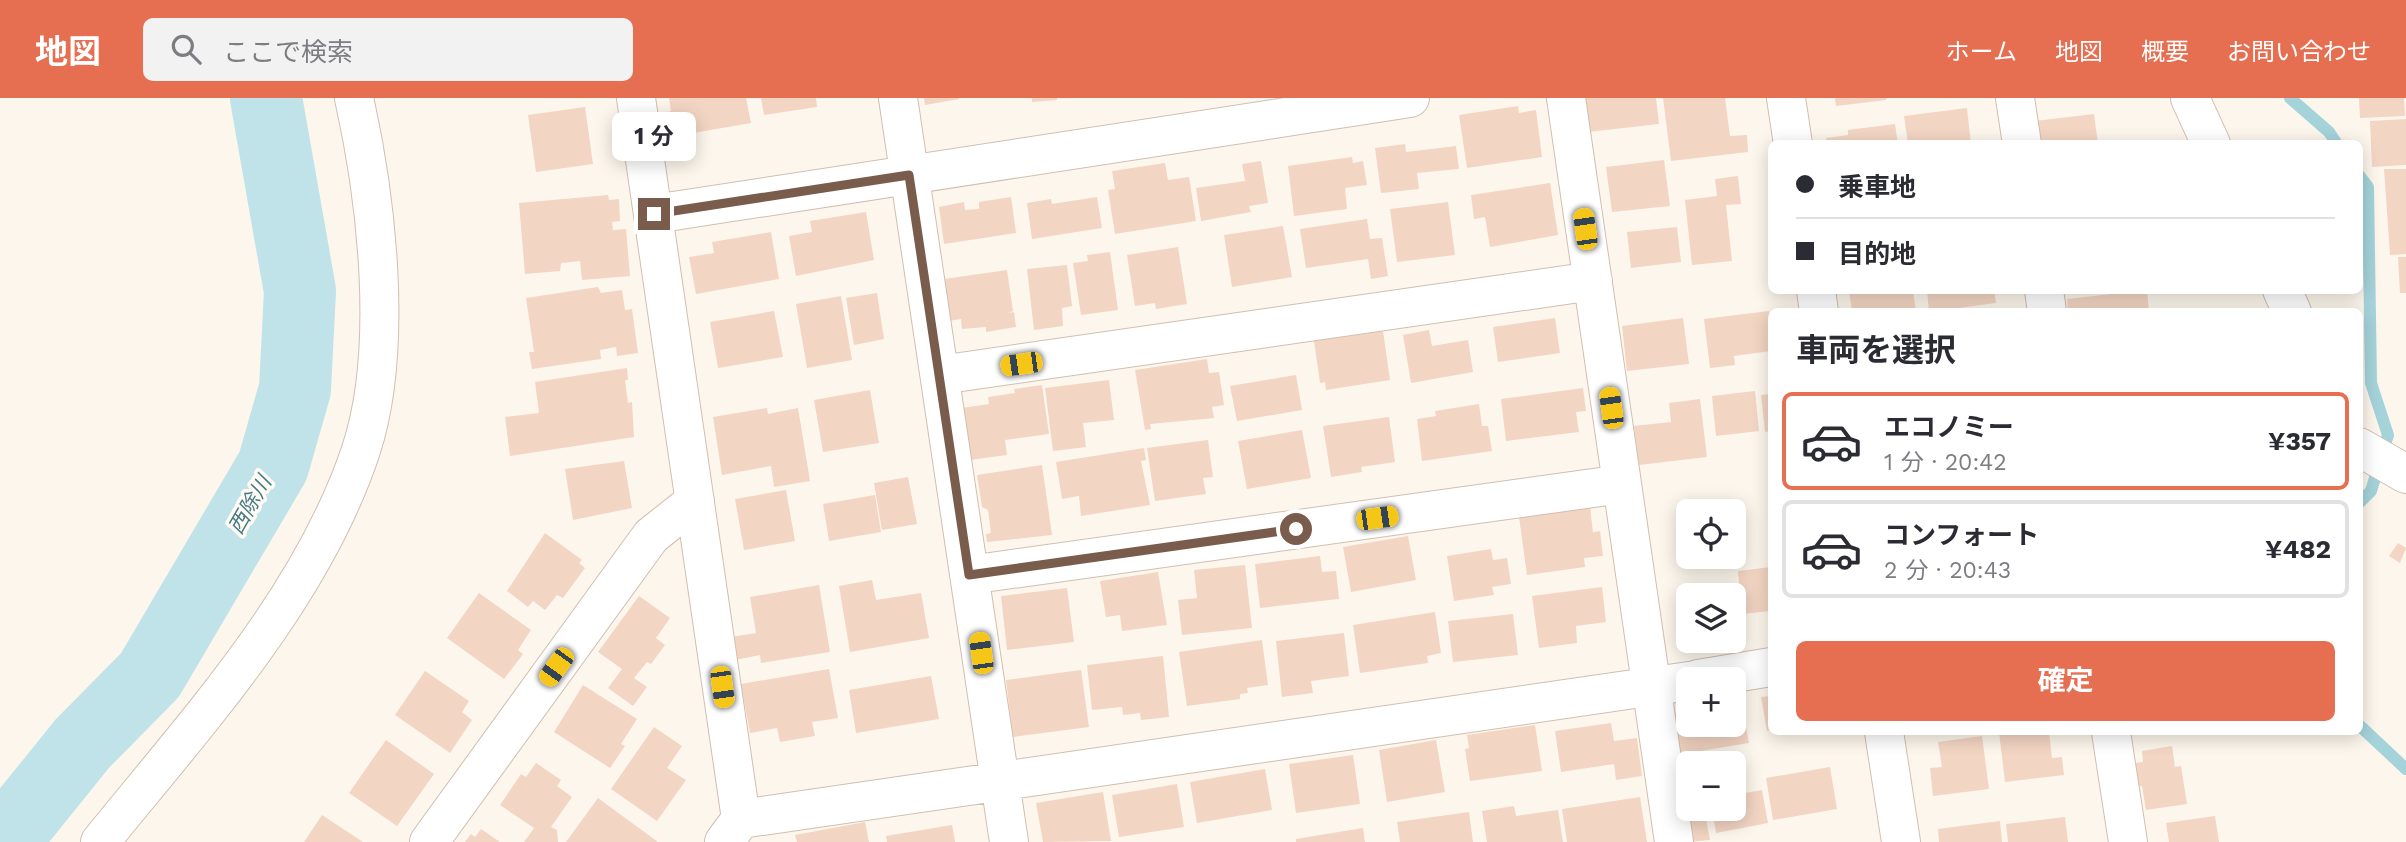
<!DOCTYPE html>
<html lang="ja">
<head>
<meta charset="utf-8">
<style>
  body { margin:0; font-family:"Work Sans","Noto Sans JP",sans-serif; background:#f2f2f3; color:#2b2b33; height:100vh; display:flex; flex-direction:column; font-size:26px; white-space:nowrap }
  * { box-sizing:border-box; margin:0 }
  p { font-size:23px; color:#7c7c81 }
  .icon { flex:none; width:38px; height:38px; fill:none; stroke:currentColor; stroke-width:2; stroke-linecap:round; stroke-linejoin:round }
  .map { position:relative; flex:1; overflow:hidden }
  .drawer { position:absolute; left:1768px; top:210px; width:595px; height:427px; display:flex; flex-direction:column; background:#fff; border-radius:10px; box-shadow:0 4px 18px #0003 }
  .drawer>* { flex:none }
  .banner { position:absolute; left:1768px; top:42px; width:595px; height:154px; border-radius:10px; box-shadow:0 4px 18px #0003; display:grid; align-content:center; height:154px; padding:0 28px; background:#fff }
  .fabs { position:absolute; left:1676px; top:401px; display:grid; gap:14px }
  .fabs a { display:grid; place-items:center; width:70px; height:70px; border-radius:10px; background:#fff; box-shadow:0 4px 18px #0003; font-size:35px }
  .end { position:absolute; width:32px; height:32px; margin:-16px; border:9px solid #7a5c4d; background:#fff; box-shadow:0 0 0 4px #fff }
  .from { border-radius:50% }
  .bubble { position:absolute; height:49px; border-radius:10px; background:#fff; box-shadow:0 4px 18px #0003; font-size:23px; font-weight:700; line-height:49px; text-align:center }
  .car { position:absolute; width:21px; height:42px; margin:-21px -10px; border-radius:9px; box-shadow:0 0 5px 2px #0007; background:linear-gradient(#f5c518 24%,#345 0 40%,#f5c518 0 76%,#345 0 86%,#f5c518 0) }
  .banner b { display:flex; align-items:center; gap:24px; height:66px; font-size:26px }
  .banner b+b { border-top:2px solid #e1e1e2 }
  .banner i { width:18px; height:18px; background:#2b2b33 }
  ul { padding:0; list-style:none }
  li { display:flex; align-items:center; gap:21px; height:98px; margin:0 14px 10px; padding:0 14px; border:4px solid #e1e1e2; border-radius:10px }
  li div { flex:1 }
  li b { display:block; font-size:26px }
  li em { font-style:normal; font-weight:700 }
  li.on { border-color:#e76f51 }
  li>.icon { width:63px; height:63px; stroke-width:1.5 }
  h2 { padding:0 28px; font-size:32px; line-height:84px }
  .action { display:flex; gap:14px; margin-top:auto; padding:14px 28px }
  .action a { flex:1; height:80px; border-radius:10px; background:#e76f51; color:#fff; font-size:28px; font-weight:700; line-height:80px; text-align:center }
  header { display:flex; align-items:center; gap:42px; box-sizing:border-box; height:98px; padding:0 35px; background:#e76f51; color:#fff }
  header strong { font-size:33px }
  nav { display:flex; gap:38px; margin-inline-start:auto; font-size:24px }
  .search { width:490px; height:63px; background:#f2f2f3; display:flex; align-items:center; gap:18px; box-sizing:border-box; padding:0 24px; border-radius:10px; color:#7c7c81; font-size:26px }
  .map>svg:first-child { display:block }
</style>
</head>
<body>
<header>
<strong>地図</strong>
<div class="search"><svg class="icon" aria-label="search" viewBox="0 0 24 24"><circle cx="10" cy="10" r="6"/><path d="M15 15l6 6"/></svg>ここで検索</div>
<nav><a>ホーム</a><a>地図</a><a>概要</a><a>お問い合わせ</a></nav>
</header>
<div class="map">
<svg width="2406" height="744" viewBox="0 0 2406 744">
  <rect width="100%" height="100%" fill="#fdf6ec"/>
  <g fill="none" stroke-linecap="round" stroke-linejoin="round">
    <!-- stream -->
    <path stroke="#a5d3da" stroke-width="12" d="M2290 0 2329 34 2337 46
      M2359 77 2368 89 2371 285 2388 337 2371 393 2359 405
      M2359 627 2406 671"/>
    <!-- river -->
    <path stroke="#bfe3e8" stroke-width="72" d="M3 744 82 646 150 577 273 368 295 291 300 193 266 0"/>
  </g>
  <!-- building -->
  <path fill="#f3d5c3" d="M669 0H746L751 25 682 37 683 42 670 44 665 15 671 13Z
    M761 0H816L817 9 764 17Z
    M924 0H959V1L925 7Z
    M1032 0H1057V2L1032 4Z
    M1584 0H1656L1659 26 1588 34Z
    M1663 0H1725L1730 38 1747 37 1748 54 1671 63Z
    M1835 0H1886V2L1836 8Z
    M2359 0H2404L2405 18 2360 20Z
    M1518 8 1519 15 1536 12 1542 59 1467 70 1459 17Z
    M585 9 593 66 536 74 528 17Z
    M1967 10 1971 46H1908L1904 18Z
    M2094 16 2098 46H2038L2035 23Z
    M2406 21V67L2372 69 2370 23Z
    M1895 26 1898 46H1827L1826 40 1848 37V32Z
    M1405 46 1406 54 1456 48 1459 71 1417 75 1419 91 1381 95 1375 50Z
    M1352 59 1353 65 1363 63 1367 87 1345 90 1347 111 1294 118 1288 68Z
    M1664 62 1670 108 1612 114 1606 69Z
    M1261 63 1268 105 1249 108 1251 114 1201 123 1196 90 1245 83 1242 66Z
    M1165 65 1168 82 1189 79 1196 123 1115 136 1108 92 1115 91 1112 73Z
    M2384 71H2406V156L2390 157Z
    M1738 78 1741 106 1726 107 1732 163 1692 167 1685 102 1717 98 1715 81Z
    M1550 85 1558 137 1490 149 1485 119 1474 121 1471 97Z
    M608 97 609 102 619 101 620 123 612 124 613 132 626 131 630 178 582 182 580 163 561 165 560 173 525 176 519 105Z
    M1011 99 1016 135 944 146 939 109 964 104 965 112 979 111V104Z
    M1097 99 1102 130 1032 141 1027 105 1051 101 1052 106Z
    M1448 104 1455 157 1397 164 1390 111Z
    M866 114 874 162 796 178 789 138 812 134 810 123Z
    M1367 121 1370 141 1382 140 1388 178 1371 181 1368 161 1306 170 1300 131Z
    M1283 128 1292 179 1232 189 1224 137Z
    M1677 129 1681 164 1631 170 1627 134Z
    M771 134 779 181 696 196 689 159 714 155 712 144Z
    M1178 149 1187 206 1156 211 1155 205 1135 208 1127 157Z
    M1110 154 1118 212 1081 217 1073 165 1088 163 1087 157Z
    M2398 159H2406V195H2400Z
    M1067 167 1072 208 1062 210 1063 228 1034 232 1027 171Z
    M1007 172 1013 213 1008 215 1014 214 1016 229 986 234V229L962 231 961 221 949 223 944 181Z
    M598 189 601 195 622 192 625 212 632 211 638 255 617 258 616 249 600 252 601 261 532 271 529 254H534L526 200Z
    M1849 192H1913L1916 214H1852Z
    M1927 192H1994L1996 205 1929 214Z
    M2147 192 2149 214H2068L2067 201Z
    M877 195 884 241 854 247 846 200Z
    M841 198 852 262 807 270 796 206Z
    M774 213 783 259 718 270 710 224Z
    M1769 213 1771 253 1734 258 1735 267 1710 270 1704 221Z
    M1555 220 1560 255 1498 264 1493 229Z
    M1683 220 1689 266 1627 273 1622 228Z
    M1429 232 1432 248 1468 242 1473 274 1411 285 1403 237Z
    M1383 233 1390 282 1326 292 1325 284 1320 285 1314 243Z
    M1207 261 1209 275 1219 274 1224 307 1212 309 1214 320 1150 326 1151 331 1145 332 1135 272Z
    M627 270 628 282H625L628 305 632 304 634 339 510 358 505 319 539 315 535 284Z
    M1296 277 1302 312 1237 323 1230 288Z
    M1109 282 1114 322 1083 325 1086 349 1053 353 1045 290Z
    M1042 287 1049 336 1005 342 1007 357 970 362 962 310 989 306 988 299 1015 295 1014 291Z
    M1583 290 1586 313 1576 314 1579 334 1506 343 1501 301Z
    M870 292 879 345 823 354 814 302Z
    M1755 293 1759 333 1716 338 1712 298Z
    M1771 296V333L1765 334 1761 297Z
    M1700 301 1707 359 1639 367 1634 328 1671 324 1669 305Z
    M1479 306 1482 328H1488L1492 353 1422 363 1417 321 1436 318 1435 313Z
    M767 310 768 316 798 310 810 383 774 389 771 368 722 377 713 319Z
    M1389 319 1395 364 1361 369 1362 374 1331 379 1323 328Z
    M1302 332 1311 380 1247 391 1238 343Z
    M1208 342 1213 379 1203 380 1206 396 1155 403 1147 350Z
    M1144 350 1146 362 1141 363 1150 407 1081 418 1079 398 1062 401 1056 364Z
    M624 363 632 410 573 422 565 371Z
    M1042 367 1052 437 987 444 986 436 991 435 988 412 982 409 977 377Z
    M908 379 917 426 882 432 874 385Z
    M786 392 795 443 744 452 735 401Z
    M875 397 881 434 829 443 823 406Z
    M1590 409 1593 434 1600 433 1603 458 1584 460 1585 469 1527 477 1519 419Z
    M545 435 582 462 579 465 585 470 563 500 557 497 545 512 533 503 528 509 507 493Z
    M1408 438 1416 482 1351 494 1343 449Z
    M2398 445 2406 450 2400 465 2389 458Z
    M1491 451 1493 462 1507 460 1511 486 1492 489 1494 497 1454 503 1447 458Z
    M1320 458 1322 474 1336 473 1339 501 1260 510 1255 466Z
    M1245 467 1252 530 1182 537 1178 502 1197 500 1194 472Z
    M1771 469V513L1742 516 1738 473Z
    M1158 474 1167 527 1122 533 1120 517 1106 519 1100 483Z
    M872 482 876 502 921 495 929 540 850 554 839 488Z
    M819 487 830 554 761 565 760 557 735 562 731 539 756 535 750 499Z
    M1602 489 1606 524 1576 528 1577 545 1539 550 1532 498Z
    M1067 490 1074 544 1007 552 1001 498Z
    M479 495 531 532 518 552 523 556 504 581 447 540Z
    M639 498 670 520 656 540 665 547 651 566 647 564 634 580 647 589 633 608 608 590 622 571 598 554Z
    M1435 514 1441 555 1427 558 1428 565 1360 575 1353 527Z
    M1513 516 1518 557 1453 564 1448 523Z
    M1344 535 1349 578 1311 583 1313 595 1282 599 1276 543Z
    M1262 542 1268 587 1247 590 1248 595 1240 596V601L1187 608 1179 554Z
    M1163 558 1169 619 1141 622 1140 615 1123 617 1122 609 1092 612 1087 567Z
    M829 571 838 620 812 624 815 638 780 644 777 630 750 635 741 586Z
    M1081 572 1089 629 1013 639 1006 582Z
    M425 573 469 603 462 614 472 622 450 655 395 617Z
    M931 578 939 621 856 635 849 592Z
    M583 587 637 621 621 646 625 648 610 670 554 634Z
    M1771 598V632L1767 633 1761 599Z
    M1741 603 1749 645 1701 653 1702 659 1675 663 1667 616 1689 612V626H1734V605Z
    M1611 625 1614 643 1637 640 1642 678 1616 682 1614 666 1561 674 1555 633Z
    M1535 627 1542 673 1470 683 1465 651 1469 650 1467 637Z
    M654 629 682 648 667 670 686 682 657 723 611 691Z
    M1999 634H2049L2052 660 2062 659 2064 677 2005 684Z
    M1982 638 1989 691 1933 698 1930 670 1942 669 1938 644Z
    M386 642 434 676 397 728 349 695Z
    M1436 642 1445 694 1387 704 1379 652Z
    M2172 648 2175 669 2181 668 2187 706 2146 712 2142 688 2136 689 2133 665 2143 664 2142 653Z
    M1353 657 1360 706 1296 715 1289 666Z
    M536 665 561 682 557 688 572 699 551 729 557 732 558 744H524L534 730 500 707 521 676 526 679Z
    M1830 669 1837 711 1773 722 1766 680Z
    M1265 671 1272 712 1197 725 1190 684Z
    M1177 686 1184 729 1119 739 1112 697Z
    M1762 692 1768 725 1716 735 1712 710H1734V697Z
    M1103 694 1111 743 1043 744 1036 705Z
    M1640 699 1647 744H1567L1562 711Z
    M598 700 658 744H566Z
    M1689 704V710H1704L1710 742 1686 744 1679 705Z
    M1514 708 1516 718 1558 712 1563 744H1487L1482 713Z
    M1469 714 1473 744H1400L1397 724Z
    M322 717 363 744H304Z
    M2215 718 2219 744H2169L2166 725Z
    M2065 719 2068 744H2008L2006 726Z
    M2000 723 2002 744H1939L1938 731Z
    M865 724 869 744H797L795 737Z
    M952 727 955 744H887L886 738Z
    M1363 730 1365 744H1296V741Z
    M481 731 500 744H465L471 736 475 739Z"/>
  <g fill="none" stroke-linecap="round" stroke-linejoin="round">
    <defs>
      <path id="minor" d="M636 0 741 721 724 744
        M898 0 1009 744
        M1566 0 1674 744
        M1786 0 1793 46
        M2015 0 2022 46
        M2190 0 2211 46
        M654 116 1410 0
        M1816 192 1819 214
        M2044 192 2047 214
        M2282 192 2292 214
        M940 277 1593 183
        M2359 349 2406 376
        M969 477 1622 386
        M1698 581 1771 569
        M1884 634 1901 744
        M2111 634 2128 744
        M741 721 1689 583
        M100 744C196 625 312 500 361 352 394 251 377 103 354 0
        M429 744 651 438 695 403"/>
    </defs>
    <!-- minor casing -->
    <use href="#minor" stroke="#d1beb0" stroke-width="40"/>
    <!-- minor -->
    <use href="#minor" stroke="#fff" stroke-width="38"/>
  </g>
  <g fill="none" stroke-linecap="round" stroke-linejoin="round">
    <!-- route -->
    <path stroke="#7a5c4d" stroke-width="9" d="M654 116 909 77 969 477 1296 431"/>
  </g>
  <g text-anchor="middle" stroke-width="7" stroke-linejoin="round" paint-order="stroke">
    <!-- water labels -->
    <g font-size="21" font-style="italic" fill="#437c86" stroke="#fffaf3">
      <text transform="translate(250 407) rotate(-60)" y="7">西除川</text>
    </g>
  </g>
</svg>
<div class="fabs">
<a><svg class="icon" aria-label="locate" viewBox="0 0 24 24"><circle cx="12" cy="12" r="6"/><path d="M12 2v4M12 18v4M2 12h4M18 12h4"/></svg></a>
<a><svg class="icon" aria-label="layers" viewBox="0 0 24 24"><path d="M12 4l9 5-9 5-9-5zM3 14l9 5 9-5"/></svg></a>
<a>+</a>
<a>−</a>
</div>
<i class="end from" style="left:1296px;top:431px"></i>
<i class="end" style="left:654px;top:116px"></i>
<div class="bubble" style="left:612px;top:14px;width:84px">1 分</div>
<i class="car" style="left:1585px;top:131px;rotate:352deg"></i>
<i class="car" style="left:1021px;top:266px;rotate:262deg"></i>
<i class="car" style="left:1611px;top:310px;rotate:352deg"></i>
<i class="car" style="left:1377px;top:420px;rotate:82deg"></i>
<i class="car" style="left:981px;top:555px;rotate:352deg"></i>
<i class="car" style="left:556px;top:569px;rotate:216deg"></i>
<i class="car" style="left:722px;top:589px;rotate:172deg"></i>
<div class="banner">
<b><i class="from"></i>乗車地</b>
<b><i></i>目的地</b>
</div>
<section class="drawer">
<h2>車両を選択</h2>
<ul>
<li class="on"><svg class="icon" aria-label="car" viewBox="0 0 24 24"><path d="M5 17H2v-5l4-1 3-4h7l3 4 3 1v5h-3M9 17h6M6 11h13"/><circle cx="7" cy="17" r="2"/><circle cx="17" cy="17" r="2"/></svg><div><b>エコノミー</b><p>1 分 · 20:42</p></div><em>¥357</em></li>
<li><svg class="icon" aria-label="car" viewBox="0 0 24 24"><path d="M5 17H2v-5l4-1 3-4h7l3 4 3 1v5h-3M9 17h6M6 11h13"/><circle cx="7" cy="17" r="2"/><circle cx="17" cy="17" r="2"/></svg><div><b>コンフォート</b><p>2 分 · 20:43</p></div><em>¥482</em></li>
</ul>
<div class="action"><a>確定</a></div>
</section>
</div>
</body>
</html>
